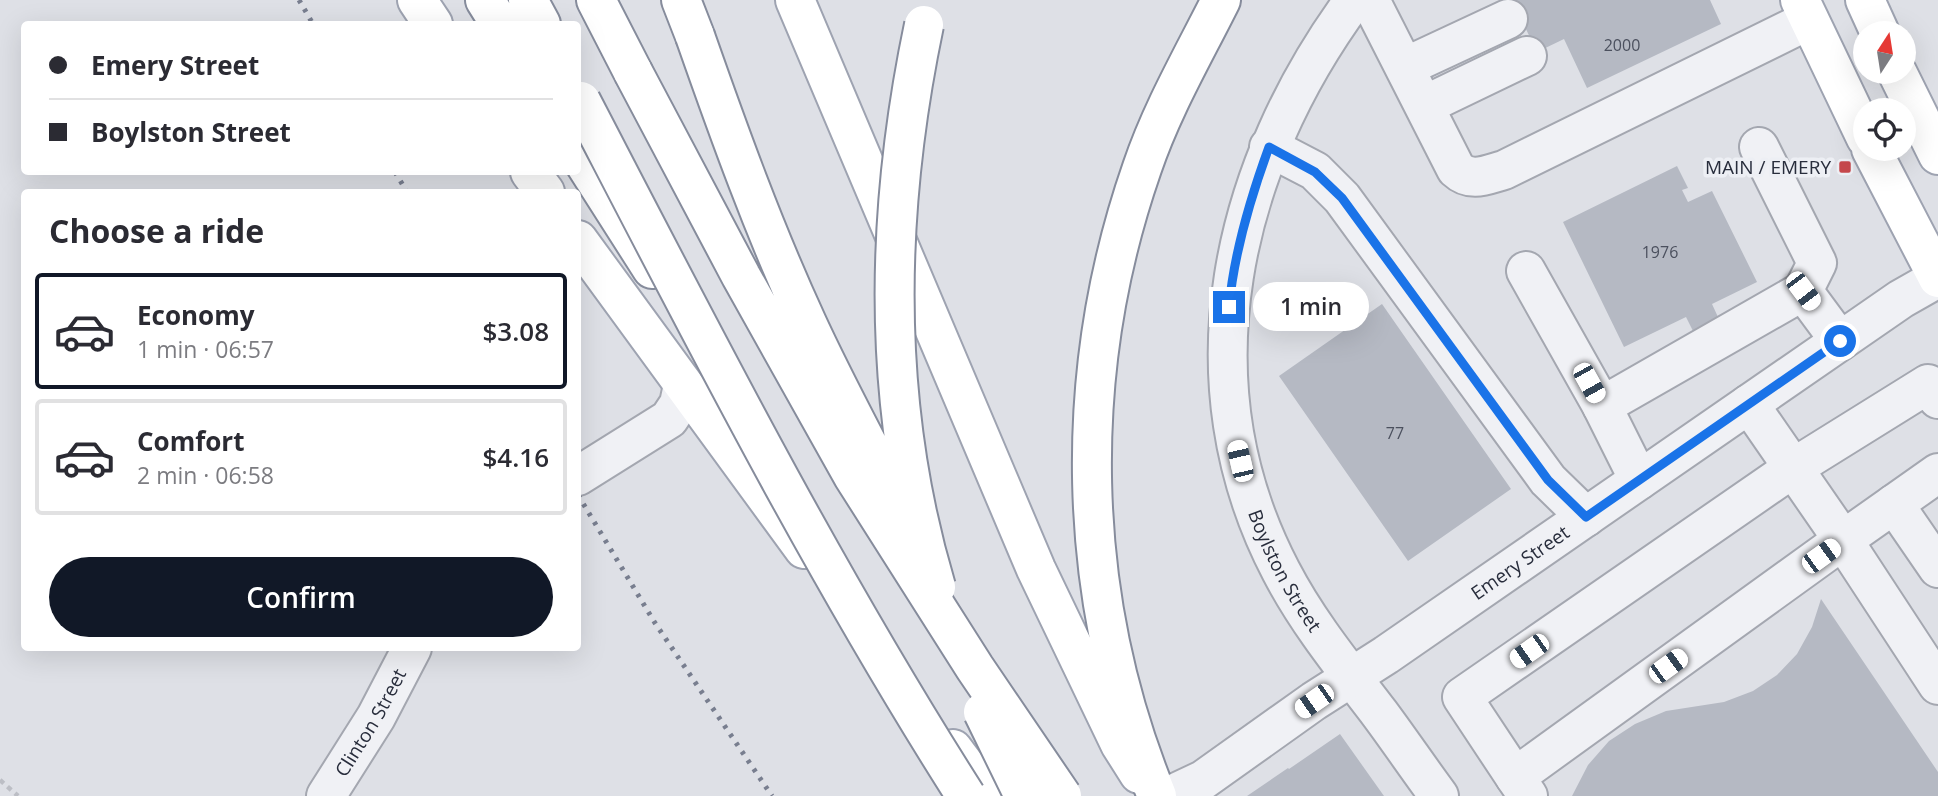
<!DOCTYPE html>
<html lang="en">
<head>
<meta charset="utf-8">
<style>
  body { margin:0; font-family:"Open Sans",sans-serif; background:#f7f7f7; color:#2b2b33; height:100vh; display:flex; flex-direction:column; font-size:26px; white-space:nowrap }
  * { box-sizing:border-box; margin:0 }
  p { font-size:23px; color:#7c7c81 }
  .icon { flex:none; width:38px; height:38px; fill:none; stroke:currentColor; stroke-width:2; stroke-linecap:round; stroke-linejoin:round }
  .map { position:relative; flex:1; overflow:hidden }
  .side { position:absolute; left:21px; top:189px; width:560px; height:462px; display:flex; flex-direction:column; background:#fff; border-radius:7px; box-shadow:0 7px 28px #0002 }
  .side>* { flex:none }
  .top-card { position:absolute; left:21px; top:21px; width:560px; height:154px; border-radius:7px; box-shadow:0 7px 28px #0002; display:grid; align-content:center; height:154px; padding:0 28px; background:#fff }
  .needle { width:46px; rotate:12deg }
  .fabs { position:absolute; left:1853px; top:21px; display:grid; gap:14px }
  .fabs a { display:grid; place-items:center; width:63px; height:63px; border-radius:50%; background:#fff; box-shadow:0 7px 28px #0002; font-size:35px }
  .end { position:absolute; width:32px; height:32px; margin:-16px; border:9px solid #1a73e8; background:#fff; box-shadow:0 0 0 4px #fff }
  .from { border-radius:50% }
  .bubble { position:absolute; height:49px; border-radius:24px; background:#fff; box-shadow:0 7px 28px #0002; font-size:23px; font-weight:600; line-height:49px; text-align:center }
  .car { position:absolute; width:21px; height:42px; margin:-21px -10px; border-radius:9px; box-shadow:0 0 5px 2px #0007; background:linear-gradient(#fff 24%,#345 0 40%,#fff 0 76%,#345 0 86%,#fff 0) }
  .top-card b { display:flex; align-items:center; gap:24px; height:66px; font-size:26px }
  .top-card b+b { border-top:2px solid #e1e1e2 }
  .top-card i { width:18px; height:18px; background:#2b2b33 }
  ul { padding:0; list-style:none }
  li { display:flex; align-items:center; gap:21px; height:116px; margin:0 14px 10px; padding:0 14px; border:4px solid #e1e1e2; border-radius:7px }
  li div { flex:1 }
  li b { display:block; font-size:26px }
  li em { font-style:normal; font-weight:600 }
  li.active { border-color:#111827 }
  li>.icon { width:63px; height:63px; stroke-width:1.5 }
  h2 { padding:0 28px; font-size:32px; line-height:84px }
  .cta { display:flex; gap:14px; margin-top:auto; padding:14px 28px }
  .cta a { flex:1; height:80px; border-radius:42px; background:#111827; color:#fff; font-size:28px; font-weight:600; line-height:80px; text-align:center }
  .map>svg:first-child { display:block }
</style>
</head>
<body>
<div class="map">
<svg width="1938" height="796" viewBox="0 0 1938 796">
  <rect width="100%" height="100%" fill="#dee0e6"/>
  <!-- building -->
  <path fill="#b5b9c3" d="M1512 0H1710L1721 24 1587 88 1564 39 1537 52Z
    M1677 166 1688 188 1682 190 1688 202 1712 191 1757 282 1712 304 1723 328 1698 341 1686 317 1624 347 1563 222Z
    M1382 304 1511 489 1408 561 1279 376Z
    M1821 599 1938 772V796H1572L1588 765 1609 741 1635 724 1666 711 1724 702 1753 691 1777 675 1797 654 1812 627Z
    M1340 734 1384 796H1247L1288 768 1289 769Z"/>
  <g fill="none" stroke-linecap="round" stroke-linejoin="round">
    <defs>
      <g id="minor">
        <path id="s1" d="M1354 0C1231 167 1181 380 1281 571 1308 623 1345 668 1380 714 1400 741 1419 769 1439 796"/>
        <path d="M1370 0 1456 169C1471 183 1486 175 1504 170L1809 20"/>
        <path d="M1405 67 1508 19"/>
        <path d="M1425 105 1527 56"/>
        <path d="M1269 147 1315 171 1342 198 1548 480 1586 517"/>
        <path d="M1759 147 1817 263 1803 291 1840 341"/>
        <path d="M1526 271 1602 406 1639 480"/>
        <path d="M1602 406 1803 291"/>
        <path d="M1938 473 1843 540 1938 685"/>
        <path d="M578 476 669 419 679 404 683 385"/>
        <path d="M1894 504 1938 568"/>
        <path d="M1515 777 1462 697 1793 468 1928 384 1938 399"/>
        <path id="s2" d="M326 796 376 717 412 648"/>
        <path id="s3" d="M1169 796 1203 780 1314 701 1386 655 1901 299 1938 278"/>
        <path d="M1528 796 1515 777 1843 540 1749 404"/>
      </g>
      <path id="major" d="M417 0 433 24
        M795 0 1036 569 1120 744 1139 774
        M1800 0 1866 138
        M1865 0 1880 33
        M1897 72 1938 155
        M1871 149 1938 278
        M530 172 545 192
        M578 240 804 549
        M953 749 988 796"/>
      <path id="highway" d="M485 0 500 24
        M528 0 541 24
        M596 0 633 72
        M681 0 695 36
        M578 153 652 269
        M1157 796C1075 596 1071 372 1142 168 1162 109 1193 56 1221 0"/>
    </defs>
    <!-- minor casing -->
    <use href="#minor" stroke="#a4a7b0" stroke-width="42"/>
    <!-- major casing -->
    <use href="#major" stroke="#9ea3b1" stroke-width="42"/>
    <!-- highway casing -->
    <use href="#highway" stroke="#868c9c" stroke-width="42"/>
    <!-- path -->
    <path stroke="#bcbec5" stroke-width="4.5" stroke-dasharray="5 5" stroke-linecap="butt" d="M0 780 18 796"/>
    <!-- minor -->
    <use href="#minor" stroke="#f0f1f5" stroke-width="38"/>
    <!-- major -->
    <use href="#major" stroke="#fff" stroke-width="38"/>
    <!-- highway -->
    <use href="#highway" stroke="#fff" stroke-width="38"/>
    <!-- rail -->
    <path stroke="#787e8f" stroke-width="5" stroke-dasharray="3.5 7" stroke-linecap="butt" d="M299 0 313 24
      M395 172 407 192
      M578 495 655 623 772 796"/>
    <defs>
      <path id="highway-bridge" d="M924 25C885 211 881 403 936 587
        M695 36C729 133 764 230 807 323 836 386 869 447 901 508
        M633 72 741 276 853 476 975 668 1062 796
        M581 101C703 336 823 572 966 796
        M983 712 1024 796"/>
    </defs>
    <!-- highway-bridge casing -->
    <use href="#highway-bridge" stroke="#868c9c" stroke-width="42" stroke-linecap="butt"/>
    <!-- highway-bridge -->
    <use href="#highway-bridge" stroke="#fff" stroke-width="38"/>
  </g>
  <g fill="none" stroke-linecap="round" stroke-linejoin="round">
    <!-- route -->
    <path stroke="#1a73e8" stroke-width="9" d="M1229 307C1234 252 1250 199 1269 147L1315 172 1342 198 1548 480 1586 517 1840 341"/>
  </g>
  <!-- markers -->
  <rect fill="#c6484c" stroke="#edeff4" stroke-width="2.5" x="1838" y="160" width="14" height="14" rx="3.5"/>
  <g text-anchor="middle" stroke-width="7" stroke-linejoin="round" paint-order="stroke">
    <!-- number labels -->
    <g font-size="16" fill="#4b505e">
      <text x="1622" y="51">2000</text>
      <text x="1660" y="258">1976</text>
      <text x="1395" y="439">77</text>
    </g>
    <!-- poi labels -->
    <g font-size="19" fill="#282d3c" stroke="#edeff4" text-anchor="end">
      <text x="1831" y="174">MAIN / EMERY</text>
    </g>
    <!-- street labels -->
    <g font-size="19" fill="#282d3c" stroke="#edeff4">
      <text dy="7" stroke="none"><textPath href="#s3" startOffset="422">Emery Street</textPath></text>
      <text dy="7" stroke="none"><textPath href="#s1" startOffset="609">Boylston Street</textPath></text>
      <text dy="7" stroke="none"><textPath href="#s2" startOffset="86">Clinton Street</textPath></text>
    </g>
  </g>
</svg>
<div class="fabs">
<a><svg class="needle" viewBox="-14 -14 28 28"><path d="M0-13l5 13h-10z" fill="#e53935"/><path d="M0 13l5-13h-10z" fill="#7c7c81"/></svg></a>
<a><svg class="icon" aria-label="locate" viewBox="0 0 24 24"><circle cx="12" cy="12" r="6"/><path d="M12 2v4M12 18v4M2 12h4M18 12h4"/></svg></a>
</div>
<i class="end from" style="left:1840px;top:341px"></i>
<i class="end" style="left:1229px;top:307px"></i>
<div class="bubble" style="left:1253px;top:282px;width:116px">1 min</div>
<i class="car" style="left:1803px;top:291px;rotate:143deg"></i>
<i class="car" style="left:1589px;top:383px;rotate:151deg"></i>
<i class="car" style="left:1240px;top:461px;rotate:347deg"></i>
<i class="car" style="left:1821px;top:556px;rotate:54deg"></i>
<i class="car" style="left:1529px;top:651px;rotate:235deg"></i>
<i class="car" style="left:1668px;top:666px;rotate:54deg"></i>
<i class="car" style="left:1314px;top:701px;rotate:235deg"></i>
<div class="top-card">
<b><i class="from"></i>Emery Street</b>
<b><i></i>Boylston Street</b>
</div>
<section class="side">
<h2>Choose a ride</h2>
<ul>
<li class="active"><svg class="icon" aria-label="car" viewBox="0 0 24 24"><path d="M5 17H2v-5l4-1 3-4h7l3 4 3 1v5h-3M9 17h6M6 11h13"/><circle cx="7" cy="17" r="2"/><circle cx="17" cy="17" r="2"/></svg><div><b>Economy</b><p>1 min · 06:57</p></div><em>$3.08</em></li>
<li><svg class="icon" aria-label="car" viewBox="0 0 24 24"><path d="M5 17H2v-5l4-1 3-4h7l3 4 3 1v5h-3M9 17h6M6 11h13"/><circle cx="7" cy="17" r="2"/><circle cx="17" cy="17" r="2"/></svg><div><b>Comfort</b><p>2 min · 06:58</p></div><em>$4.16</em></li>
</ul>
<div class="cta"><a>Confirm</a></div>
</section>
</div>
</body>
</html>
